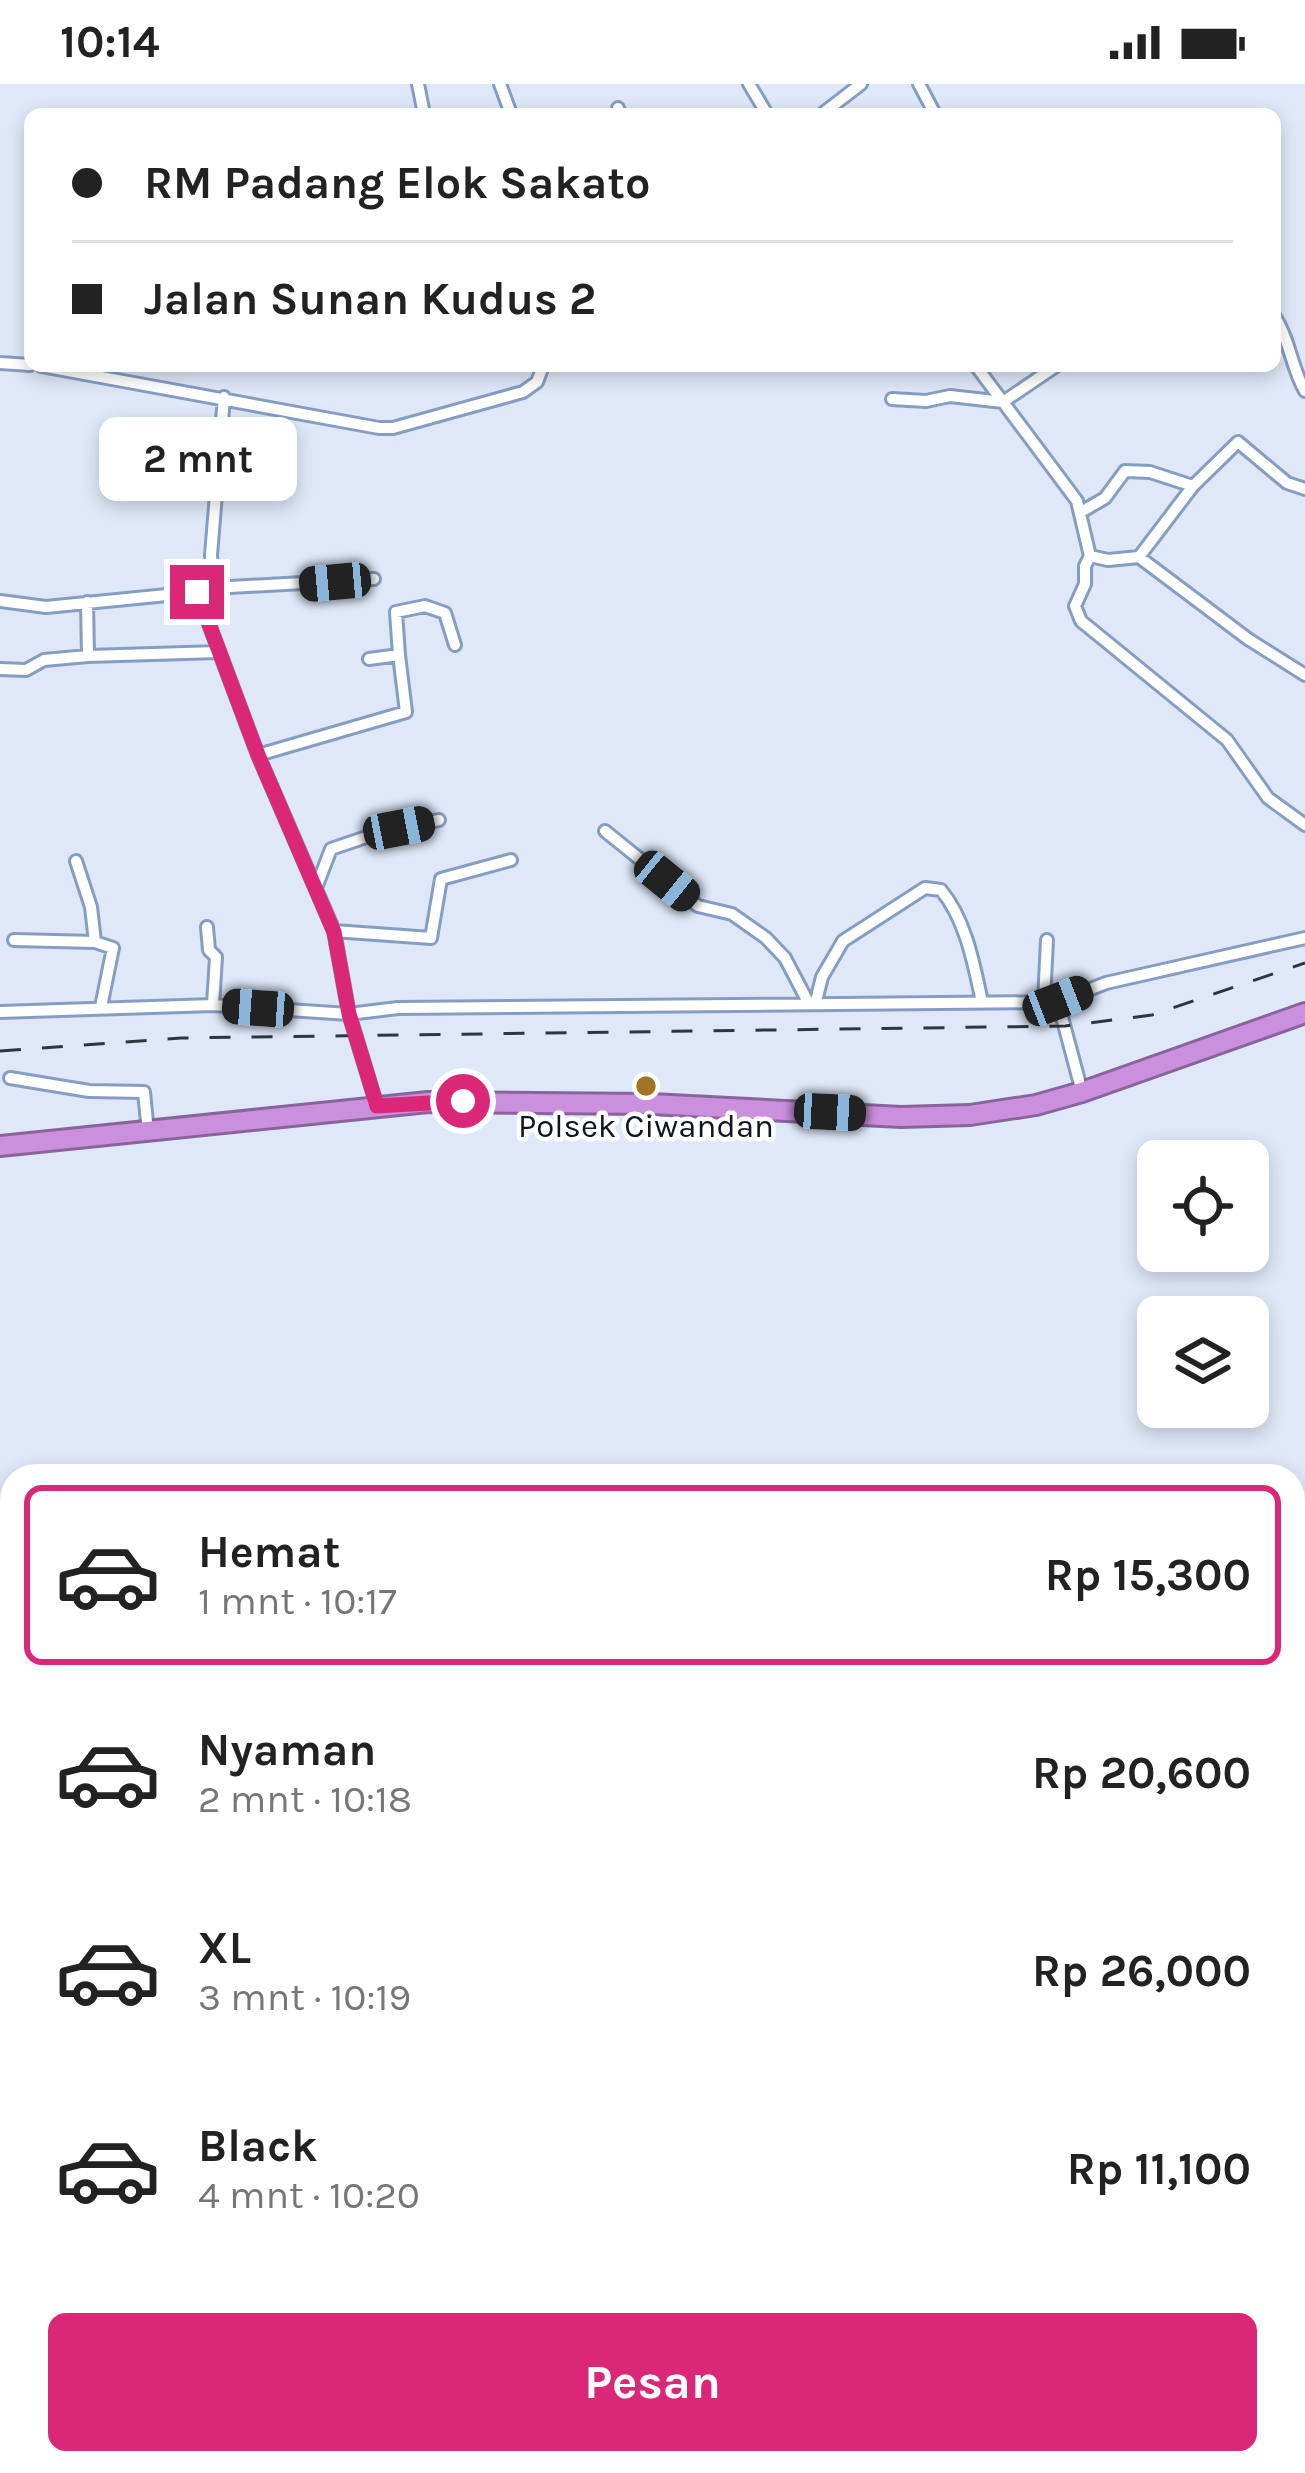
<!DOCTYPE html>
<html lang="id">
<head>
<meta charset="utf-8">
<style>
  body { margin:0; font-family:Karla,sans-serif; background:#f6f6f6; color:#222; height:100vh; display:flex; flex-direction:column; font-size:45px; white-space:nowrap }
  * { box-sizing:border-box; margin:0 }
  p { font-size:39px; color:#767676 }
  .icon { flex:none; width:66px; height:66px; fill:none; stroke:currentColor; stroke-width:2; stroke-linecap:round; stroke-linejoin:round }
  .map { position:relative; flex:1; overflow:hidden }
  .sheet { position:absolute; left:0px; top:1380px; width:1305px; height:1011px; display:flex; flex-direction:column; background:#fff; border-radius:36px 36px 0 0; box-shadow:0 6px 18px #0003 }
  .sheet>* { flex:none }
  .top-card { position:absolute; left:24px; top:24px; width:1257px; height:264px; border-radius:18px; box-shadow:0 6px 18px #0003; display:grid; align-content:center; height:264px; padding:0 48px; background:#fff }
  .tools { position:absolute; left:1137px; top:1056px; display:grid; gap:24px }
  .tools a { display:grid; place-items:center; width:132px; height:132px; border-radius:18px; background:#fff; box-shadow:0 6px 18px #0003; font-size:60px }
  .end { position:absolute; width:54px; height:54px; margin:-27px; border:15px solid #db2777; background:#fff; box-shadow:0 0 0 6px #fff }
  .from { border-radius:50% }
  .bubble { position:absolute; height:84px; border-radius:18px; background:#fff; box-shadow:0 6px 18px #0003; font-size:39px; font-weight:700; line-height:84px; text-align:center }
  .car { position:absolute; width:36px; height:72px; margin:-36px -18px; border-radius:15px; box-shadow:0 0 9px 3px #0007; background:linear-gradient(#222 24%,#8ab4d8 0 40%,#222 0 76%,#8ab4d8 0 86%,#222 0) }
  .top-card b { display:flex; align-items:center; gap:42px; height:114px; font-size:45px }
  .top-card b+b { border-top:3px solid #e0e0e0 }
  .top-card i { width:30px; height:30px; background:#222 }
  ul { padding:21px 0 0; list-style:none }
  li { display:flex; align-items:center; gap:36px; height:180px; margin:0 24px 18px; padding:0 24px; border:6px solid transparent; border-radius:18px }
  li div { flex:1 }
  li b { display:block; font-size:45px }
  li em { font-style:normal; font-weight:700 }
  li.active { border-color:#db2777 }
  li>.icon { width:108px; height:108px; stroke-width:1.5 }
  .cta { display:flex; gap:24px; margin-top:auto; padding:24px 48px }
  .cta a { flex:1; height:138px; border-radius:18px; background:#db2777; color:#fff; font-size:48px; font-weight:700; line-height:138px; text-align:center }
  .status { display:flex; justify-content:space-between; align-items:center; height:84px; padding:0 60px; background:#fff; direction:ltr }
  .status svg { height:33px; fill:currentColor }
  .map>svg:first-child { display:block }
</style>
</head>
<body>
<div class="status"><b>10:14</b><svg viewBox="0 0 49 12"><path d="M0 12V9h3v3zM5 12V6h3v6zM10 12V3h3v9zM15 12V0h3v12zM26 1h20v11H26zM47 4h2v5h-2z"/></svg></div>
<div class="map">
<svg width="1305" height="2389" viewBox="0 0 1305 2389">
  <rect width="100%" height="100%" fill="#dee8f8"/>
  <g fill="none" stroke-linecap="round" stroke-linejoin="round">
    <defs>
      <path id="street" d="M418 0 424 30
        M500 0 511 30
        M749 0 767 30
        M919 0 935 30
        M618 24 620 30
        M822 30 861 0
        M1275 233C1290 256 1291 283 1305 307
        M0 279 30 281
        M41 282 379 344H393L523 308 537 298 543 282
        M976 282 1077 417 1090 472 1108 476 1139 473 1248 555 1305 591
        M892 315 926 317 950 312 1003 318 1056 282
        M1081 428 1105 414 1125 387 1150 388 1193 402
        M1090 472 1085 482V500L1075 522 1081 537 1227 656 1268 714 1305 741
        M1139 473 1193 402 1238 358 1287 399 1305 405
        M212 504 374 495
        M214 504 211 471 224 313
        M0 517 46 523 197 508 258 671 334 847 349 930 377 1022
        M87 518 88 572
        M399 571 396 528 425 522 445 529 455 561
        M0 585 26 586 44 576 88 572 218 568
        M258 671 406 628 399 571 369 575
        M605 747 698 822 732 830 766 854 785 874 808 918
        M76 777 91 823 95 858 113 864 101 923
        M316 804 331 765 378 749 439 736
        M207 843 209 866 216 873 213 921
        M334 847 431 854 441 795 511 776
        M14 856 95 858
        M816 917 822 893 843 857 925 804 941 806C966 836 974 881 982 918
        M1044 917 1047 856
        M1058 918 1082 1008
        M0 928 213 921 349 930 398 924 1058 918 1106 899 1305 854
        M10 994 89 1007 144 1008 148 1048"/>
      <path id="highway" d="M0 1062 428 1018 651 1020 901 1033 970 1031 1036 1021 1082 1008 1305 929"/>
    </defs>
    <!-- street casing -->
    <use href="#street" stroke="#869dc2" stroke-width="16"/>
    <!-- highway casing -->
    <use href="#highway" stroke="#89649c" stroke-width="24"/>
    <!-- street -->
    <use href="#street" stroke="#fff" stroke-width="10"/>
    <!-- highway -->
    <use href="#highway" stroke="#cc8fdd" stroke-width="18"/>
    <!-- rail -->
    <path stroke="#2d3543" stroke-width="3" stroke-dasharray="21 21" stroke-linecap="butt" d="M0 967 181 954 1065 942 1152 931 1305 879"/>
  </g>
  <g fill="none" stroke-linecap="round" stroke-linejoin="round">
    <!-- route -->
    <path stroke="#db2777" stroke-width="15" d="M197 508 258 671 334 848 349 930 377 1022 463 1017"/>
  </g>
  <!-- markers -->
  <circle fill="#a07525" stroke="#fff" stroke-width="4.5" cx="646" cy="1002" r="12"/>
  <g text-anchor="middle" stroke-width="9" stroke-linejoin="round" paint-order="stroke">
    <!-- poi labels -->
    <g font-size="33" fill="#0d1523" stroke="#fff">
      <text x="646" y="1053">Polsek Ciwandan</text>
    </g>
  </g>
</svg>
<div class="tools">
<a><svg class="icon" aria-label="locate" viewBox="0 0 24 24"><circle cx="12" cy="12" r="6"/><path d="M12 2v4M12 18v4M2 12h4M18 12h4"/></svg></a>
<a><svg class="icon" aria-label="layers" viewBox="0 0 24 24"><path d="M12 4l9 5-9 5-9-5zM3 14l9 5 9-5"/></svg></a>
</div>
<i class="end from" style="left:463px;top:1017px"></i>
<i class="end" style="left:197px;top:508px"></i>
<div class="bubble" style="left:99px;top:333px;width:198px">2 mnt</div>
<i class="car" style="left:335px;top:498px;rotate:265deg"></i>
<i class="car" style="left:399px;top:744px;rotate:79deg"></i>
<i class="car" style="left:667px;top:797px;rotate:129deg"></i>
<i class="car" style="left:1058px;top:917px;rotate:69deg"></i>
<i class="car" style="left:258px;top:924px;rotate:274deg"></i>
<i class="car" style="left:830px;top:1028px;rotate:93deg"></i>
<div class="top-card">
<b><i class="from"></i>RM Padang Elok Sakato</b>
<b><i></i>Jalan Sunan Kudus 2</b>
</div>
<section class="sheet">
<ul>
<li class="active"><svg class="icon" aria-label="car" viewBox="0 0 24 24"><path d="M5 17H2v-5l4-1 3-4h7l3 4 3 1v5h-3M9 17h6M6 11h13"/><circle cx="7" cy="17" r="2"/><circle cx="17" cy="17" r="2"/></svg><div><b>Hemat</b><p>1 mnt · 10:17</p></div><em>Rp 15,300</em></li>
<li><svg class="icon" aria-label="car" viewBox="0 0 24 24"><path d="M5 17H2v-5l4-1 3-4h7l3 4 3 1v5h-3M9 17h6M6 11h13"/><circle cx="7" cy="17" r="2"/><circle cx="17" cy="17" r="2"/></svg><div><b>Nyaman</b><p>2 mnt · 10:18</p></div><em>Rp 20,600</em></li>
<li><svg class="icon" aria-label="car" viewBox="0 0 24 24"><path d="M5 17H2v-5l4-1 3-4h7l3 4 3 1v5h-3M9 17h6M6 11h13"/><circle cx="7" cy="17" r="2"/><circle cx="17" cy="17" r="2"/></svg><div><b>XL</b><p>3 mnt · 10:19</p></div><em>Rp 26,000</em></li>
<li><svg class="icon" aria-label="car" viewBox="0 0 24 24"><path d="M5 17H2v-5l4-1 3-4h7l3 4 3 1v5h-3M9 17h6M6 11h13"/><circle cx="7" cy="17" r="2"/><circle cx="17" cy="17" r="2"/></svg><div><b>Black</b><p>4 mnt · 10:20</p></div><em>Rp 11,100</em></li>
</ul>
<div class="cta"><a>Pesan</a></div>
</section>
</div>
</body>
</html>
